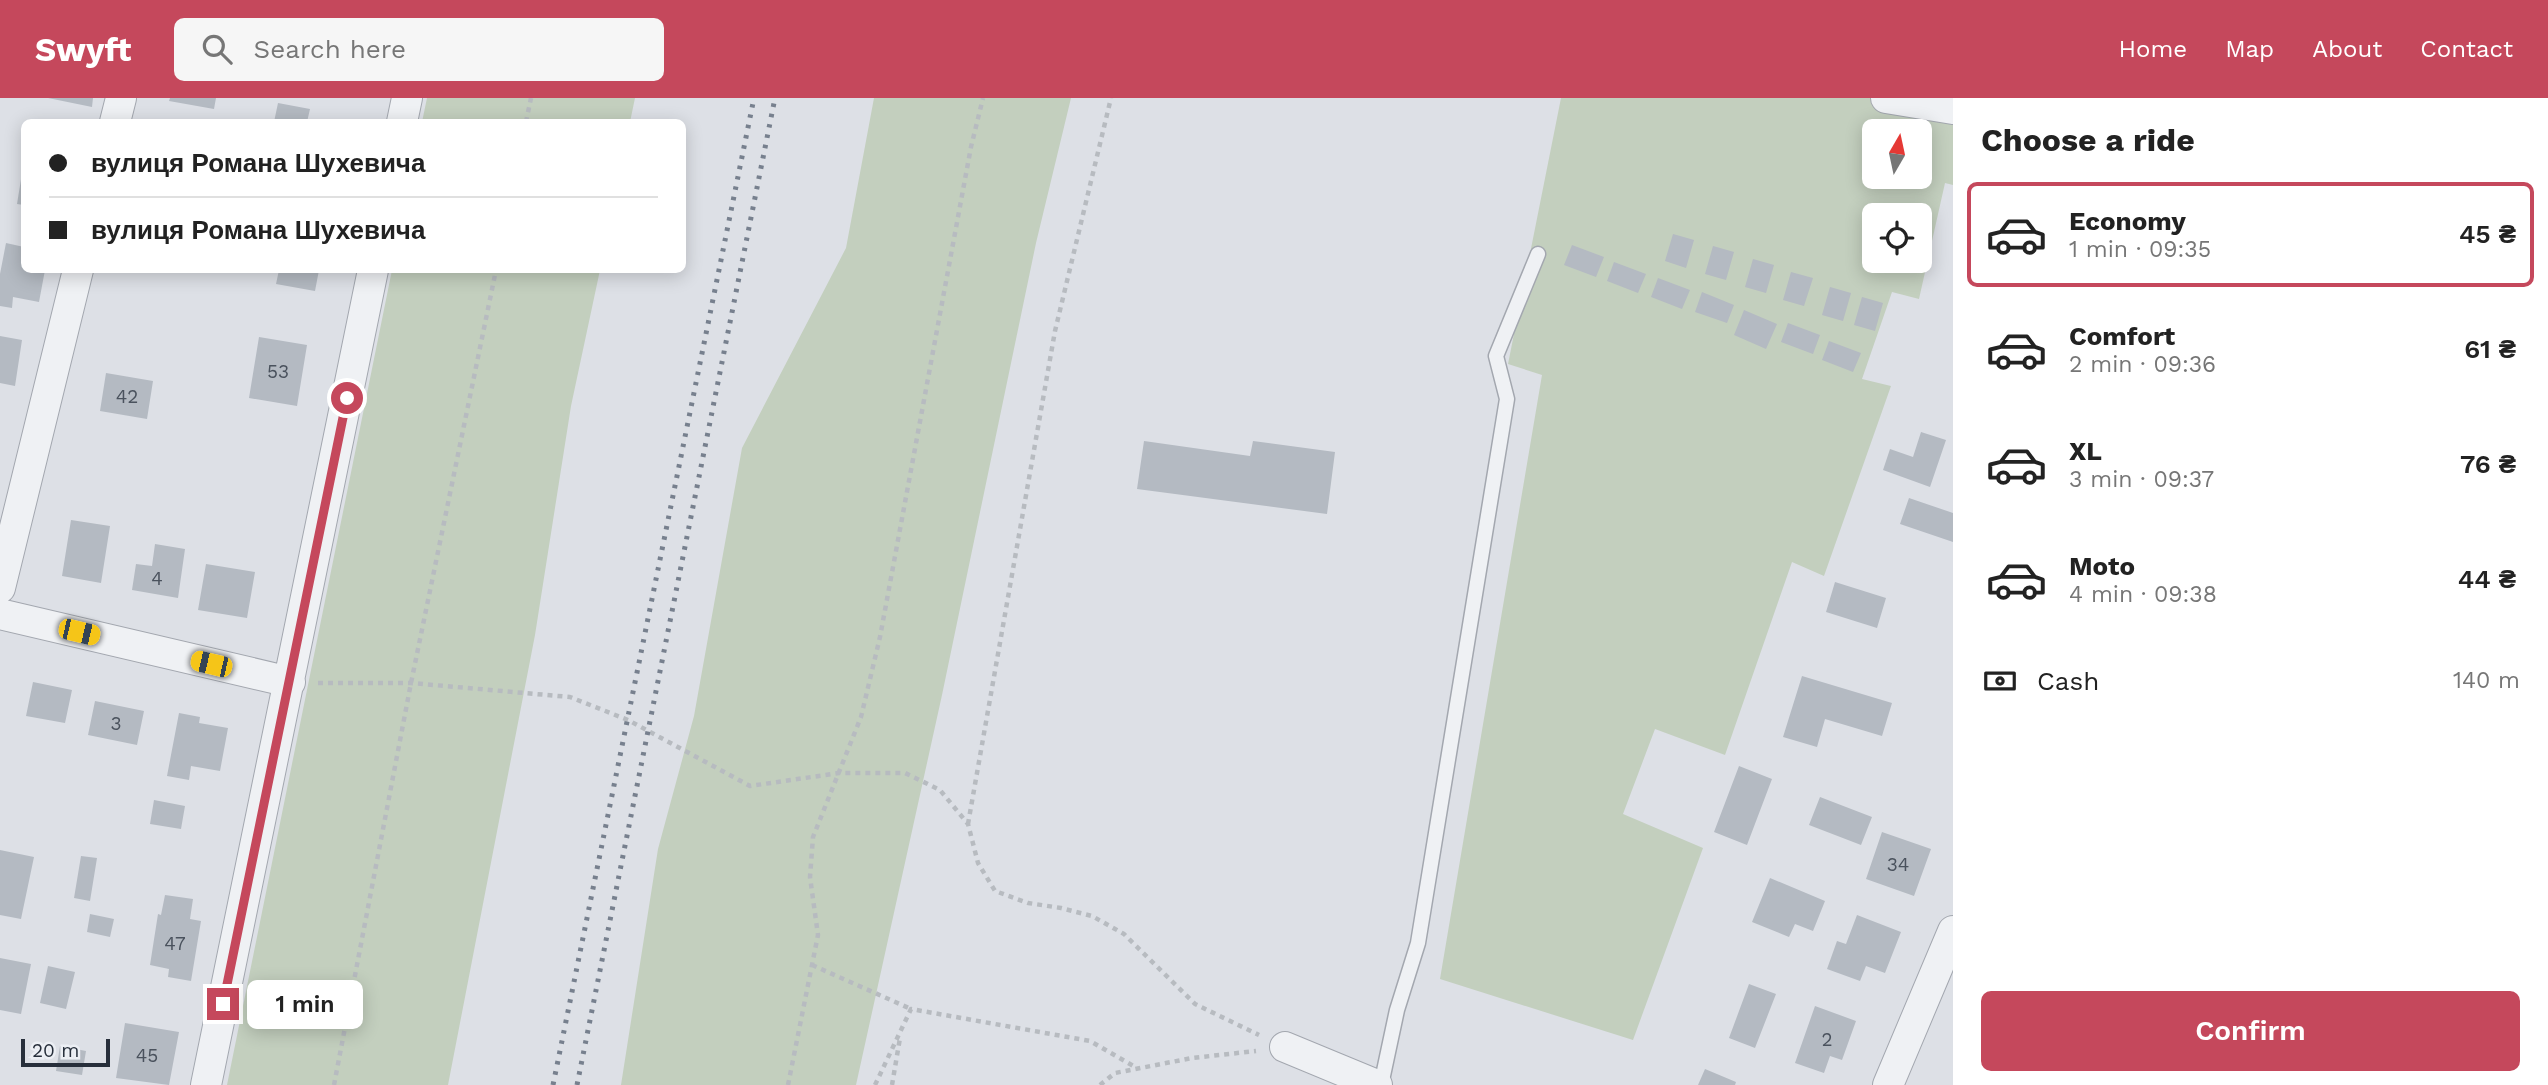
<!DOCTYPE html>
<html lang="en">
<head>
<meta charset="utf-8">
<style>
  body { margin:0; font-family:"Work Sans",sans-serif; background:#f6f6f6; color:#222; height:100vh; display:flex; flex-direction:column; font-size:26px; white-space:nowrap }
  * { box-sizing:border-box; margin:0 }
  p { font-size:23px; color:#767676 }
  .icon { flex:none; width:38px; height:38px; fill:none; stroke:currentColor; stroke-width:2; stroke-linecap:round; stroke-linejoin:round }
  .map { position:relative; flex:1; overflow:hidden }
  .panel { display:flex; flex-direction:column; background:#fff; width:595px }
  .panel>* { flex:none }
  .guide { position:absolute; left:21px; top:21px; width:665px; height:154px; border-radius:10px; box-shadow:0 4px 18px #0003; display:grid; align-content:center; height:154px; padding:0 28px; background:#fff }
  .needle { width:46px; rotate:9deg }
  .buttons { position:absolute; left:1862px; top:21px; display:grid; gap:14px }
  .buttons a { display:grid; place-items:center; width:70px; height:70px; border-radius:10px; background:#fff; box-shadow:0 4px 18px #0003; font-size:35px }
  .scale { position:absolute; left:21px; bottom:18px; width:89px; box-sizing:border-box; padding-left:7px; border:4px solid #272f3b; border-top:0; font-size:19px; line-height:24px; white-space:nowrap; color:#272f3b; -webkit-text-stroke:5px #eceff4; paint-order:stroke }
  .end { position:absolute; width:32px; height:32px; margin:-16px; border:9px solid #c5485c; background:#fff; box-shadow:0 0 0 4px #fff }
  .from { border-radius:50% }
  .bubble { position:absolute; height:49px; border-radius:10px; background:#fff; box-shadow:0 4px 18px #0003; font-size:23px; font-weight:600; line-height:49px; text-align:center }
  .car { position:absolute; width:21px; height:42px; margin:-21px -10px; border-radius:9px; box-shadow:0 0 5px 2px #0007; background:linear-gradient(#f5c518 24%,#345 0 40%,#f5c518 0 76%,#345 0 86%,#f5c518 0) }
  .guide b { display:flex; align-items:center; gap:24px; height:66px; font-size:26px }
  .guide b+b { border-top:2px solid #e0e0e0 }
  .guide i { width:18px; height:18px; background:#222 }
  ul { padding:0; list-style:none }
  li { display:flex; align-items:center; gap:21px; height:105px; margin:0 14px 10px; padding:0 14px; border:4px solid transparent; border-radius:10px }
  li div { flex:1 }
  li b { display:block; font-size:26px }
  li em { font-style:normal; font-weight:600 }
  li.current { border-color:#c5485c }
  li>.icon { width:63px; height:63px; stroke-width:1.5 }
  h2 { padding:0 28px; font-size:32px; line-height:84px }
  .pay { display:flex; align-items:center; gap:18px; height:77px; padding:0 28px; font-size:26px }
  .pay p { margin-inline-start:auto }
  .action { display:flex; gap:14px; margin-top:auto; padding:14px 28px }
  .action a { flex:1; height:80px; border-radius:10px; background:#c5485c; color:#fff; font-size:28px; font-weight:600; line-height:80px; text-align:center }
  header { display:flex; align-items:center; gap:42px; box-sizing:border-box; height:98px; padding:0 35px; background:#c5485c; color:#fff }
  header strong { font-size:33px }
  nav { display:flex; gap:38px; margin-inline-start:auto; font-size:24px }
  .search { width:490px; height:63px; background:#f6f6f6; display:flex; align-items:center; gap:18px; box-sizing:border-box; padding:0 24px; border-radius:10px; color:#767676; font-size:26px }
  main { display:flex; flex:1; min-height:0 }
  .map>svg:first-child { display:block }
</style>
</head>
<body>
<header>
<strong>Swyft</strong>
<div class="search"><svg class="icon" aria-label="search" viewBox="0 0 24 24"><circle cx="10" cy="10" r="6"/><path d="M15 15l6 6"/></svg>Search here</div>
<nav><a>Home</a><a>Map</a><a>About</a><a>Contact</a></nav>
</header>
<main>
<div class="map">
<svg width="1953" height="987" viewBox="0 0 1953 987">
  <rect width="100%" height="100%" fill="#dde0e6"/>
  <!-- green -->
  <path fill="#c3cfbe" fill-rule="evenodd" d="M427 0H635L630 24H422Z
    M874 0H1071L1036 145 942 597 856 987H621L658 751 694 618 742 350 846 150Z
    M1561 0H1953V87L1945 85 1919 201 1892 194 1862 281 1891 288 1824 478 1792 464 1725 657 1655 631 1623 716 1703 750 1633 942 1440 881 1542 277 1508 266ZM1874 33H1920V79H1874ZM1874 117H1920V163H1874Z
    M392 172H600L571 308 535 537 448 987H227Z"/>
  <!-- building -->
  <path fill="#b4bac2" d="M48 0H93L92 9Z
    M170 0H216L214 11 169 3Z
    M278 5 310 11 307 24H274Z
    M23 69H24V107L17 106Z
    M1673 136 1694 142 1686 170 1665 163Z
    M6 145 24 149V172H45L39 204 13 199 12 210 0 208V176Z
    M1572 147 1604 159 1596 179 1564 167Z
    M1713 148 1734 154 1726 182 1705 176Z
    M1753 161 1774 167 1766 195 1745 189Z
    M1614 164 1646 176 1638 195 1607 183Z
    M279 172H319L315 193 276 186Z
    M1791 174 1813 180 1804 208 1783 202Z
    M1658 180 1690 192 1682 211 1651 199Z
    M1830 189 1851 195 1843 223 1822 217Z
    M1702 194 1734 207 1727 225 1695 214Z
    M1862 199 1883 205 1875 233 1854 227Z
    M1744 212 1777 226 1766 251 1734 237Z
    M1788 225 1820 237 1813 256 1781 244Z
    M0 238 22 242 15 288 0 285Z
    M259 239 307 247 297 308 249 300Z
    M1829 243 1861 255 1853 274 1822 262Z
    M106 275 153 283 147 321 100 313Z
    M1921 334 1946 342 1930 389 1883 372 1890 351 1913 359Z
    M1144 343 1250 358 1253 343 1335 354 1327 416 1137 391Z
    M1909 400 1953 415V444L1900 426Z
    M71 422 110 428 101 485 62 478Z
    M155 446 185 451 178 500 132 492 136 466 152 468Z
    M206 466 255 474 247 520 198 512Z
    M1835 484 1886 500 1877 530 1826 514Z
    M1802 578 1892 605 1882 638 1825 621 1817 649 1783 639Z
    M33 584 72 592 65 625 26 618Z
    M95 603 144 613 137 647 88 637Z
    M179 615 200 619 199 625 228 630 220 673 191 668 189 682 167 678Z
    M1739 668 1772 681 1747 747 1714 734Z
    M1820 699 1872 719 1861 747 1809 727Z
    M154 702 185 708 181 731 150 726Z
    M1882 734 1931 751 1914 798 1866 781Z
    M0 752 34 759 21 821 0 817Z
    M81 758 97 760 90 803 74 800Z
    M1770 780 1825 803 1813 833 1795 826 1789 839 1752 824Z
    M165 797 193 801 190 821 201 823 191 883 168 879 169 871 150 867 158 816 161 817Z
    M90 816 114 821 110 839 87 834Z
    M1857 817 1901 834 1885 875 1866 868 1860 883 1827 871 1837 843 1846 846Z
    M0 860 31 866 21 916 0 912Z
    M48 868 75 874 66 911 40 905Z
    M1749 886 1776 896 1755 950 1729 940Z
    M1815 908 1856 923 1842 962 1830 958 1824 975 1795 965Z
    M125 925 179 934 169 987 116 980Z
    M60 948 86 953 82 977 56 973Z
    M1705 971 1736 984 1735 987H1698Z"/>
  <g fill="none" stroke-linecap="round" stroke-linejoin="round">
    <defs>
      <path id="service" d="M1381 987 1397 912 1418 845 1507 301 1496 258 1538 156"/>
      <path id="minor" d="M1886 0 1953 11
        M115 24 121 0
        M402 24 407 0
        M0 490 78 172
        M0 516 290 584
        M1285 949 1377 987
        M206 987 373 172
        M1888 987 1953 833"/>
    </defs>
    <!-- service casing -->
    <use href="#service" stroke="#a3a7af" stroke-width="17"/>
    <!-- minor casing -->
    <use href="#minor" stroke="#a3a7af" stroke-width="32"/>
    <!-- path -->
    <path stroke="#b7bbc0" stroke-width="4.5" stroke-dasharray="5 5" stroke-linecap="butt" d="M526 24 531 0
      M318 585H411L570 599 628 622 750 688 839 675H905L940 692 968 726 978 765 995 793 1028 805 1061 810 1092 818 1124 836 1195 906 1259 937
      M968 726 1055 233 1111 0
      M812 867 911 911
      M334 987 411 585 496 172
      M788 987 818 837 810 779 813 739 861 619 880 539 971 49 983 0
      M875 987 911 911 1090 943 1137 970
      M892 987 900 940
      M1100 987 1115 975 1192 960 1256 953"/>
    <!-- service -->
    <use href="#service" stroke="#eff1f4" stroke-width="14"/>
    <!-- minor -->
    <use href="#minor" stroke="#eff1f4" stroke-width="30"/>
    <!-- rail -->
    <path stroke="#77808e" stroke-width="5" stroke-dasharray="3.5 7" stroke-linecap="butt" d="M553 987 754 0
      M577 987 775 0"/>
  </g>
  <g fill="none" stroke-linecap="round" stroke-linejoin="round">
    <!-- route -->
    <path stroke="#c5485c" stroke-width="9" d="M223 906 347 300"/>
  </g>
  <g text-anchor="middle" stroke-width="5" stroke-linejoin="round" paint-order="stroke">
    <!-- number labels -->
    <g font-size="19" fill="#4a525d">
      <text x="278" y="280">53</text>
      <text x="127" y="305">42</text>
      <text x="157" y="487">4</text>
      <text x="116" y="632">3</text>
      <text x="1898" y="773">34</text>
      <text x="175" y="852">47</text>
      <text x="1827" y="948">2</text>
      <text x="147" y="964">45</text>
    </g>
  </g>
</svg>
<div class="buttons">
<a><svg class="needle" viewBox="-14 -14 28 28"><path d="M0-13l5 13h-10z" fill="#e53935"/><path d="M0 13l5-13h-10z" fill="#767676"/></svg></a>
<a><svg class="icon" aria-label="locate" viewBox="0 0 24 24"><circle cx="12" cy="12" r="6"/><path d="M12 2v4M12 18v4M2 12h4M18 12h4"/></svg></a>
</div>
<div class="scale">20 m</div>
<i class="end from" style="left:347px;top:300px"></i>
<i class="end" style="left:223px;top:906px"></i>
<div class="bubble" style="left:247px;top:882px;width:116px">1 min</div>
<i class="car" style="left:79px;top:534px;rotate:103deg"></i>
<i class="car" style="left:211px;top:566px;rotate:283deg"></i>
<div class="guide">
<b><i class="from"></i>вулиця Романа Шухевича</b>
<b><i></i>вулиця Романа Шухевича</b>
</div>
</div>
<section class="panel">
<h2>Choose a ride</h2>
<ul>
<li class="current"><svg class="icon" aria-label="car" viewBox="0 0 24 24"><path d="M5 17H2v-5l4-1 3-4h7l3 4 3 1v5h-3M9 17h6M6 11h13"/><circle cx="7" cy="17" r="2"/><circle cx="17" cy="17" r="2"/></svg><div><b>Economy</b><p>1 min · 09:35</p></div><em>45 ₴</em></li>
<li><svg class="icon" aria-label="car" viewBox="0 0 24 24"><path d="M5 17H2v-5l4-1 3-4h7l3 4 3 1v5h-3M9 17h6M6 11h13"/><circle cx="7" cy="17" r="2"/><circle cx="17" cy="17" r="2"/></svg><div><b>Comfort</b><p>2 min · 09:36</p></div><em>61 ₴</em></li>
<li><svg class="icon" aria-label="car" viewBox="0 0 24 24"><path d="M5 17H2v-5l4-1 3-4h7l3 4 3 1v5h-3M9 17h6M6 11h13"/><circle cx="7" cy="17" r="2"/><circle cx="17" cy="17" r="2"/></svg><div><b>XL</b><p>3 min · 09:37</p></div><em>76 ₴</em></li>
<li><svg class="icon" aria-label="car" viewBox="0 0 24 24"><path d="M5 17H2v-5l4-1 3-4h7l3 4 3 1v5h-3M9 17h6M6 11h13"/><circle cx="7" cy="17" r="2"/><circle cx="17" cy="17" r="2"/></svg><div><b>Moto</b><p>4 min · 09:38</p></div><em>44 ₴</em></li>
</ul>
<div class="pay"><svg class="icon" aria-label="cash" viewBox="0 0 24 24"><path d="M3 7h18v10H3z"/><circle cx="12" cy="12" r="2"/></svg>Cash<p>140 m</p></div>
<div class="action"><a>Confirm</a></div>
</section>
</main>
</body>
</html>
